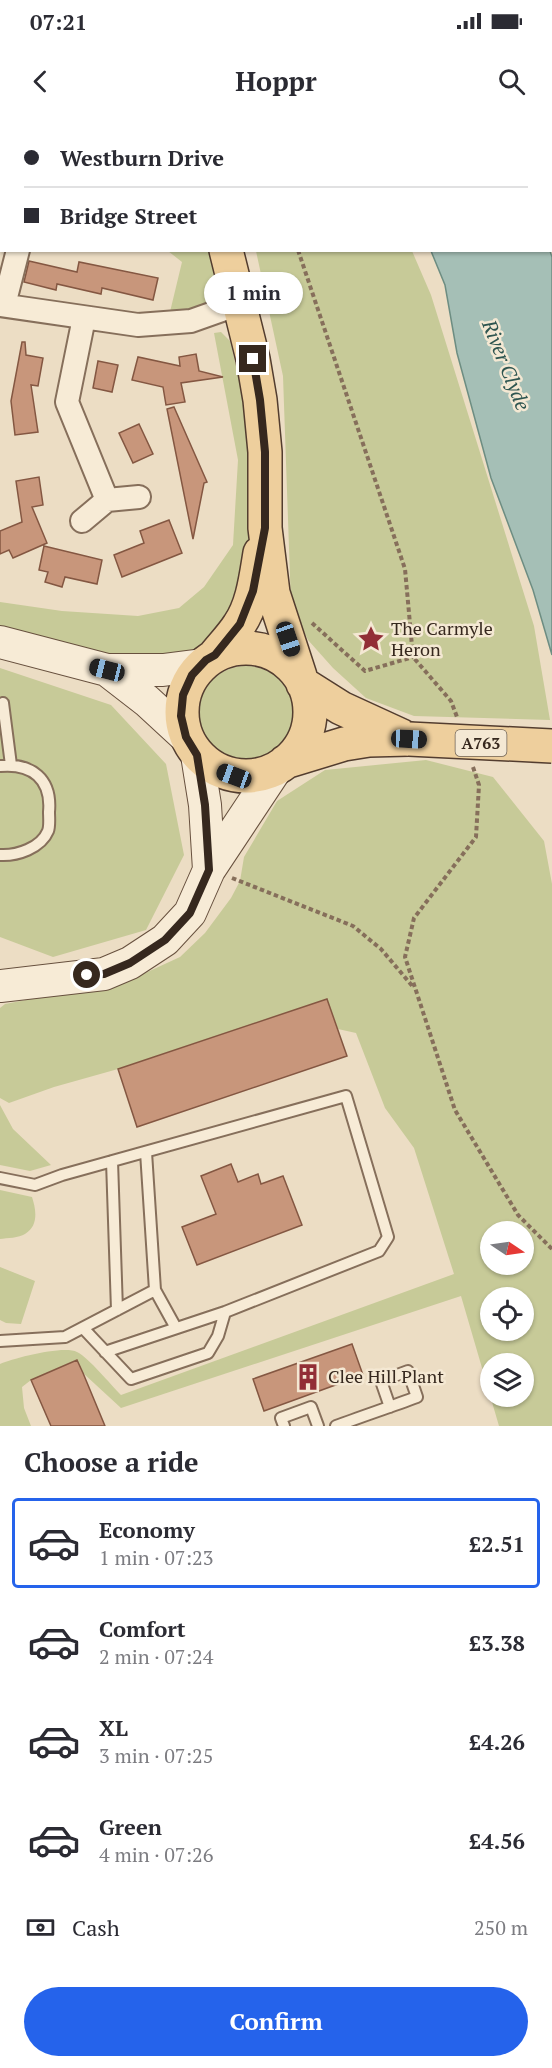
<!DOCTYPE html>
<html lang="en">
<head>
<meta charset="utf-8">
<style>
  body { margin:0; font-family:"PT Serif",serif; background:#f7f7f7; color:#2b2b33; height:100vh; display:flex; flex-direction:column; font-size:22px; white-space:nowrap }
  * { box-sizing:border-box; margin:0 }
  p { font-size:20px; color:#7c7c81 }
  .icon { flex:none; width:33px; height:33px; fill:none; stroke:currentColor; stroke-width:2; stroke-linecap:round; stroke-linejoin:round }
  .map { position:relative; height:1306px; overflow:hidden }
  .panel { display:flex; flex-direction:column; background:#fff; flex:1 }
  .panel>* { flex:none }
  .banner { position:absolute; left:0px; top:0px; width:552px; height:132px; box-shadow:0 2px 4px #0004; display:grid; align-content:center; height:132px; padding:0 24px; background:#fff }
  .needle { width:39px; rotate:103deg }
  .buttons { position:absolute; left:480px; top:1101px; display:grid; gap:12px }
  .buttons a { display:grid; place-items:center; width:54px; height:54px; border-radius:50%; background:#fff; box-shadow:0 2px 4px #0004; font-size:30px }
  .end { position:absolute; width:27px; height:27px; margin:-14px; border:8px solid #36281e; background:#fff; box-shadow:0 0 0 3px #fff }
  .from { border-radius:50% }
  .bubble { position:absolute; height:42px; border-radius:21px; background:#fff; box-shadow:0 2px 4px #0004; font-size:20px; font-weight:800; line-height:42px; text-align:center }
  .car { position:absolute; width:18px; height:36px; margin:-18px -9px; border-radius:8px; box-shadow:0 0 4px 2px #0007; background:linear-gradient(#222 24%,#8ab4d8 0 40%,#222 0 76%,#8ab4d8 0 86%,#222 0) }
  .banner b { display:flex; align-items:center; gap:21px; height:57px; font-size:22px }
  .banner b+b { border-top:2px solid #e1e1e2 }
  .banner i { width:15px; height:15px; background:#2b2b33 }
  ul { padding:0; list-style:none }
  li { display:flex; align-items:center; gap:18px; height:90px; margin:0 12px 9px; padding:0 12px; border:3px solid transparent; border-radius:6px }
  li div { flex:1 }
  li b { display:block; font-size:22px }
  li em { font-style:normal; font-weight:800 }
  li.on { border-color:#2563eb }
  li>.icon { width:54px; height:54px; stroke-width:1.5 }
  h2 { padding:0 24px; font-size:27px; line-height:72px }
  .pay { display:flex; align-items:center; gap:15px; height:66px; padding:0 24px; font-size:22px }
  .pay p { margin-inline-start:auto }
  .primary-button { display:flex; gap:12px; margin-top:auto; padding:12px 24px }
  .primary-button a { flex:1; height:69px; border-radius:36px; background:#2563eb; color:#fff; font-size:24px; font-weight:800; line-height:69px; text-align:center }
  .status { display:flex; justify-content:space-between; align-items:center; height:42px; padding:0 30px; background:#fff; direction:ltr }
  .status svg { height:16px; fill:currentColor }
  header { display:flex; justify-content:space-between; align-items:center; height:78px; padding:0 24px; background:#fff; font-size:27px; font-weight:800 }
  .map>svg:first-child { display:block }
</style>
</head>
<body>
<div class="status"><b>07:21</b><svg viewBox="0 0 49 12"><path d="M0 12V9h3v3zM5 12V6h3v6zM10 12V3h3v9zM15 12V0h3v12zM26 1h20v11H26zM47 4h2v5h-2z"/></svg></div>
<header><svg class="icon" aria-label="back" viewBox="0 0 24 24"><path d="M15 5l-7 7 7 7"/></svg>Hoppr<svg class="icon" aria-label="search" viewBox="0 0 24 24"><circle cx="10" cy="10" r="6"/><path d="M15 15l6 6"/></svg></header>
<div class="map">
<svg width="552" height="1306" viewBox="0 0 552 1306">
  <rect width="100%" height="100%" fill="#ecddc4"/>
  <!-- green -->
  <path fill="#c7ca98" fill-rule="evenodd" d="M168 131H212C214 142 220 156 220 168 219 184 182 191 169 196L182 142Z
    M256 131H412L431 175 534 506 550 600 414 596 366 578 333 548 308 520 291 485 283 256Z
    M221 212 230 221 251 310V406L244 469 208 527 172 537 136 542 0 508V482L62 491 138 496 179 488 204 467 233 425 238 340 214 213Z
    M199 593a47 47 0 1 1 94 0a47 47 0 1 1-94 0Z
    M0 548 111 585 166 644 184 735 146 810 53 837 0 817Z
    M426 640 493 657 544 721 552 764V1306H499L461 1176 121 1288 83 1253 76 1240 31 1260 22 1267 24 1288 31 1306H0V1244C14 1238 64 1225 77 1232 89 1238 110 1264 121 1275L454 1154 414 1028 385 988 356 913 338 909 327 879 118 949 54 967 9 983 0 978V888L5 884 130 860 180 837 205 813 231 778 240 761 244 737 277 681 325 650ZM490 1112H524V1144H490ZM490 1178H524V1210H490ZM490 1244H524V1276H490Z
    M0 985 13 1009 51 1045 30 1051 0 1045Z
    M0 1070 32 1077C36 1089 39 1106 25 1114 19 1118 7 1118 0 1119Z
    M0 1147 35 1161 21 1204 6 1203 0 1200Z"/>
  <!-- water -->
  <path fill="#a5bfb6" stroke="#6d8d82" stroke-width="1.5" d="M431 131H550L552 137V535L533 470 491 358 457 233 445 165Z"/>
  <!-- building -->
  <path fill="#c8967b" stroke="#845742" stroke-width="1.5" d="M29 141 77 152 79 142 158 158 153 180 102 168 101 174 57 164 56 170 24 162Z
    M22 222H25L26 235 43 238 38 266 31 265 38 312 15 315 11 281Z
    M196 234 199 251 223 257 181 263 185 282 166 285 163 267 132 260 138 237 180 246 179 237Z
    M98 241 118 245 112 272 93 268Z
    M174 287 207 362 204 363 193 419 167 289Z
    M139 304 153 334 133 343 119 313Z
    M39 357 43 385 32 387 47 423 13 438 9 430 0 434V411L22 402 16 361Z
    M169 400 182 433 122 457 114 435 144 423 140 411Z
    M44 426 102 440 97 464 65 457 62 467 45 462 48 452 39 450Z
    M327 879 347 936 137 1007 118 949Z
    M231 1044 238 1062 258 1054 261 1064 283 1056 302 1105 197 1145 182 1107 216 1094 201 1056Z
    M352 1224 363 1255 264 1291 253 1259Z
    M77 1240 83 1253 105 1306H51L31 1260Z"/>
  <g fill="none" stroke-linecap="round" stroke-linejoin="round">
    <defs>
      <path id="lane" d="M3 583 11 645
        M0 646C32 643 52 659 49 692 49 697 50 706 48 711 41 728 17 736 0 735
        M112 1041 117 1190
        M0 1058 35 1065 62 1055 346 976 388 1117 379 1131 225 1192 105 1232
        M155 1170 176 1208
        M83 1208 131 1259 208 1233 218 1216 225 1192
        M0 1221 65 1217 155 1170 146 1032
        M284 1306 281 1298 311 1287 318 1306
        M336 1306C363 1296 390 1287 417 1277L408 1251 381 1261 390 1287"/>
      <path id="street" d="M63 0 64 2
        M0 185 138 205 191 201 239 184
        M4 185 18 130
        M84 198 67 282 107 380
        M82 401 107 380 139 377"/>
      <path id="secondary" d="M0 522 107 550H163L202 545
        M107 550 147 581 186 617
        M197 635 205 685 209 750
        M0 866 104 854 130 843 165 820 190 793 209 750 276 649"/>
      <path id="primary" d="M182 0 183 2
        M226 130 253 239 260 280 265 332V408L273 473 300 556
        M182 592a64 64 0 1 1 128 0a64 64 0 1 1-128 0Z
        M215 535C223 525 232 516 239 505 253 485 256 457 260 433
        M303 564 341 588 402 616
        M285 642 344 624 369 620 409 619"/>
    </defs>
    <!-- lane casing -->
    <use href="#lane" stroke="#866f5b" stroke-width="14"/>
    <!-- street casing -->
    <use href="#street" stroke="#866f5b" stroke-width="26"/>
    <!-- secondary casing -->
    <use href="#secondary" stroke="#67503e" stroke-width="34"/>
    <!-- primary casing -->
    <use href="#primary" stroke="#533d2f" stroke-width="36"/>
    <!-- path -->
    <path stroke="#866f5b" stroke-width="4" stroke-dasharray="4.5 3" stroke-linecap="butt" d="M251 0 252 2
      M298 130 405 449 413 537 451 581 457 597
      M312 503 365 551 413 537
      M473 647 479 665 476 717 414 798 405 837 455 990 518 1095 552 1129
      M232 758 353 806 381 829 414 868"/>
    <!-- lane -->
    <use href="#lane" stroke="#f7ebd6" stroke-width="10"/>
    <!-- street -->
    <use href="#street" stroke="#f7ebd6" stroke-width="22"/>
    <!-- secondary -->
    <use href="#secondary" stroke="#f7ebd6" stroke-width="32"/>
    <!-- primary -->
    <use href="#primary" stroke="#eecf9d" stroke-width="33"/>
    <defs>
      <path id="primary-bridge" d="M409 619 552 626"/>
    </defs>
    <!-- primary-bridge casing -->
    <use href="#primary-bridge" stroke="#533d2f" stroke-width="36" stroke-linecap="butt"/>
    <!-- primary-bridge -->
    <use href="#primary-bridge" stroke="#eecf9d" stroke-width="33"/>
  </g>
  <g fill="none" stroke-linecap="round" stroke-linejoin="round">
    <!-- route -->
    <path stroke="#36281e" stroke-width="8" d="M87 855 104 854 130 843 165 820 190 793 209 750 205 685 197 635 186 617 181 596 183 575 192 555 206 540 215 535 240 504 253 471 265 408V332L260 280 253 239"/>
  </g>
  <!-- icons -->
  <defs>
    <symbol id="sight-bare" viewBox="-9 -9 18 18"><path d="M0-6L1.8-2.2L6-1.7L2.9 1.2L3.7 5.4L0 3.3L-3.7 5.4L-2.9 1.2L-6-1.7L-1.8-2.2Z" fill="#922e36" stroke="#f4e8d3" stroke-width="2.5" paint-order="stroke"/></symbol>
    <symbol id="building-bare" viewBox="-9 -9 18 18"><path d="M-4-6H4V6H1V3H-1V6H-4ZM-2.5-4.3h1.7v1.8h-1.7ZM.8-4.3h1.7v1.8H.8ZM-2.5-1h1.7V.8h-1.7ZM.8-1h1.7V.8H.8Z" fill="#922e36" stroke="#f4e8d3" stroke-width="2.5" paint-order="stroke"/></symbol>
  </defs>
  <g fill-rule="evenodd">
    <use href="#sight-bare" x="352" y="500" width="38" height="38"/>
    <use href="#building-bare" x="289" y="1238" width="38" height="38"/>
  </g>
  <g text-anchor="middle" stroke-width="5" stroke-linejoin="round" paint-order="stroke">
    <!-- shield labels -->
    <rect fill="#f4e8d3" stroke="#6f6254" stroke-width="1.5" x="455.5" y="610" width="51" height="26" rx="4.5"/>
    <g font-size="16" font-weight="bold" fill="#36281e">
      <text x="481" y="629">A763</text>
    </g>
    <!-- poi labels -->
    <g font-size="18" fill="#36281e" stroke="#f4e8d3" text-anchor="start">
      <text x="391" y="515">The Carmyle<tspan x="391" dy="21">Heron</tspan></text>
      <text x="328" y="1263">Clee Hill Plant</text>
    </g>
    <!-- water labels -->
    <g font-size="20" font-style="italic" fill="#2e5550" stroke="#f4e8d3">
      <text transform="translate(506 245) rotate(68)" y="7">River Clyde</text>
    </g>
  </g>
</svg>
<div class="buttons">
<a><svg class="needle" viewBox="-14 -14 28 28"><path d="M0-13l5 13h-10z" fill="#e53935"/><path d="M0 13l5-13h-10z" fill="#7c7c81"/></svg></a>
<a><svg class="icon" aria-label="locate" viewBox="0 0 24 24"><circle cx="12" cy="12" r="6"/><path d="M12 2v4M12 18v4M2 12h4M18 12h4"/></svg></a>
<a><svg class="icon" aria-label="layers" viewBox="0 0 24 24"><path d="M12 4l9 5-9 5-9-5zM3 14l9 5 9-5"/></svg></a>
</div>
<i class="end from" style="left:87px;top:855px"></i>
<i class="end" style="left:253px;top:239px"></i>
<div class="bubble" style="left:204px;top:152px;width:99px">1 min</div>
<i class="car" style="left:288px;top:519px;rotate:161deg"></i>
<i class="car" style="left:107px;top:550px;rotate:284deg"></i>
<i class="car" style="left:409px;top:619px;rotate:93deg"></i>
<i class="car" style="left:234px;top:656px;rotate:290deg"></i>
<div class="banner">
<b><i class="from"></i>Westburn Drive</b>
<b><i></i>Bridge Street</b>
</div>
</div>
<section class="panel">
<h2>Choose a ride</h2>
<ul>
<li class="on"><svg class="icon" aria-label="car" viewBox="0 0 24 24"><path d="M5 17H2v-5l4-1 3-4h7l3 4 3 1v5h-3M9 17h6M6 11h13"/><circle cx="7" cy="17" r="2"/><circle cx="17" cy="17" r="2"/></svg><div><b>Economy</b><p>1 min · 07:23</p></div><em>£2.51</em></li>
<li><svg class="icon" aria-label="car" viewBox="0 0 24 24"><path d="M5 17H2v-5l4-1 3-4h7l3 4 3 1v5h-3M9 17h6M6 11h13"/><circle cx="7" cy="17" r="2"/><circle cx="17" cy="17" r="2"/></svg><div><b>Comfort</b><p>2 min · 07:24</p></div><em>£3.38</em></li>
<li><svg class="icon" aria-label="car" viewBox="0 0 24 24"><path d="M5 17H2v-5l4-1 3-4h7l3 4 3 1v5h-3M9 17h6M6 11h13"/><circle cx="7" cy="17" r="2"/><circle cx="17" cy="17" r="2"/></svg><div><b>XL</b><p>3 min · 07:25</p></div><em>£4.26</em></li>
<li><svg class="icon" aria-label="car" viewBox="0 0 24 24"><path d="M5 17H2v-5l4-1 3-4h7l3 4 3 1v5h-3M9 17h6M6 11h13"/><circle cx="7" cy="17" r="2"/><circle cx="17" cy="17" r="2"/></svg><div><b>Green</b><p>4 min · 07:26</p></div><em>£4.56</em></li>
</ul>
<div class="pay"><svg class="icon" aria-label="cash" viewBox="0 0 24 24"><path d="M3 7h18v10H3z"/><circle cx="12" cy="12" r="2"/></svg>Cash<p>250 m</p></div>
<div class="primary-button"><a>Confirm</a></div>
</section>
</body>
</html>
